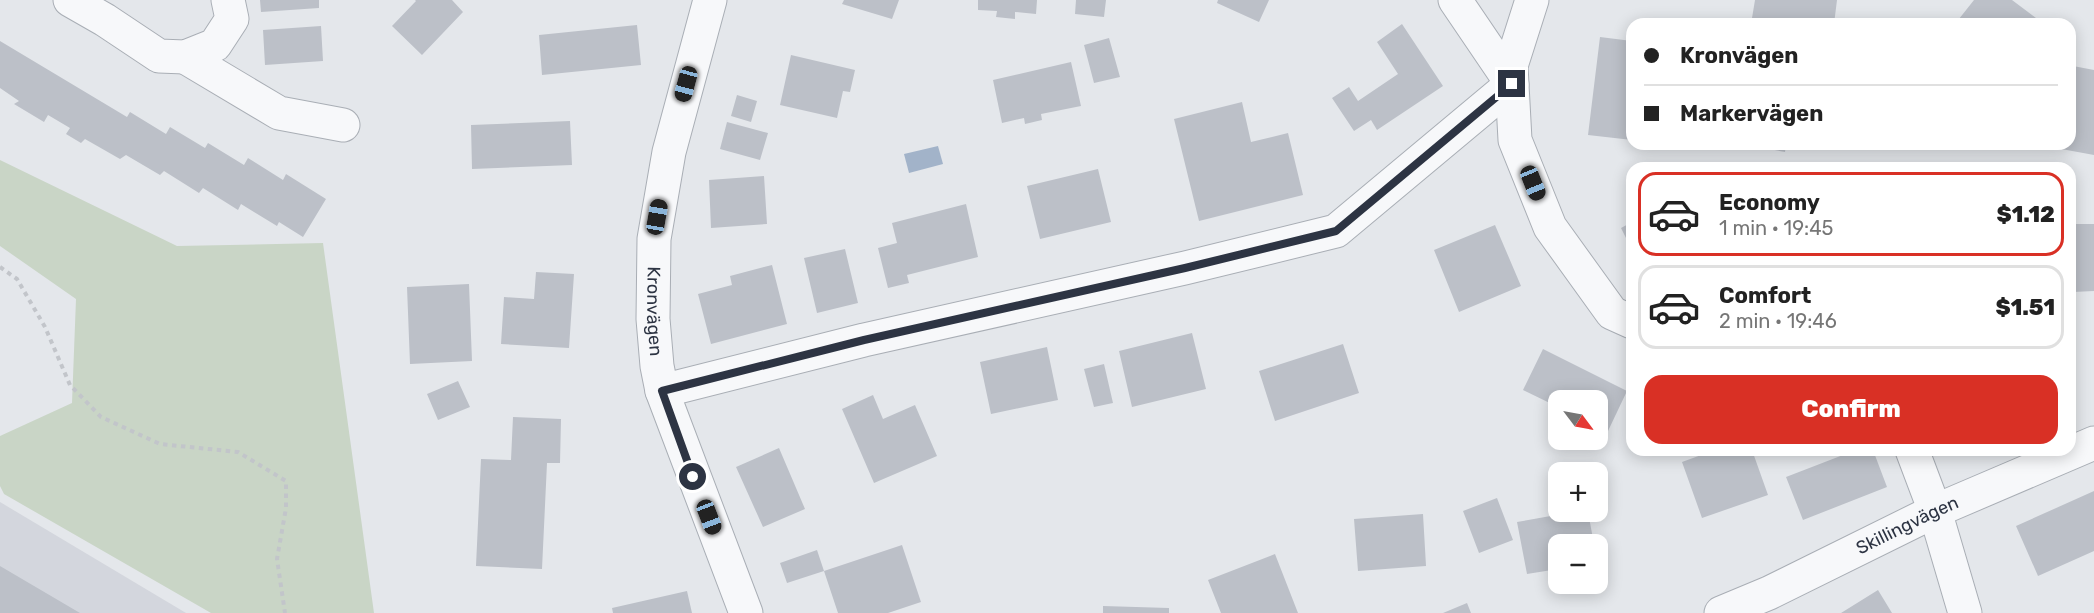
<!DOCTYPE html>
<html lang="en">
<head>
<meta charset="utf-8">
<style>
  body { margin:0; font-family:Rubik,sans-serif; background:#f2f2f2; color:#222; height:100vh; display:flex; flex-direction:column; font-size:22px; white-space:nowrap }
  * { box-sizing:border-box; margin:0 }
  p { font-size:20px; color:#767676 }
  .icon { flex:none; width:33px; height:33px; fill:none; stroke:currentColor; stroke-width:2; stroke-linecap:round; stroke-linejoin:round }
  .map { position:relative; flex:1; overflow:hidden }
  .sheet { position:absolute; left:1626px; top:162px; width:450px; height:294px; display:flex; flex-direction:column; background:#fff; border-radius:18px; box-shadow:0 3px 15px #0003 }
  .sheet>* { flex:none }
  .top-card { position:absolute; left:1626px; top:18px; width:450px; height:132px; border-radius:18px; box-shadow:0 3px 15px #0003; display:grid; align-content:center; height:132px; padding:0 18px; background:#fff }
  .needle { width:39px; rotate:122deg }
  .fabs { position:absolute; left:1548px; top:390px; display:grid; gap:12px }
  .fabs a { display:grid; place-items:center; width:60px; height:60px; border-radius:12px; background:#fff; box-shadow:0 3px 15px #0003; font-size:30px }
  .end { position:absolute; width:27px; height:27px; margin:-14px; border:8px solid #2d3443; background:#fff; box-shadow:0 0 0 3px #fff }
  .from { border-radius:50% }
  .car { position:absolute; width:18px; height:36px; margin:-18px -9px; border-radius:8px; box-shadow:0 0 4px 2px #0007; background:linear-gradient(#222 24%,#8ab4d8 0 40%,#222 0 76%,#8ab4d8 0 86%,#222 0) }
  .top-card b { display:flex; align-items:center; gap:21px; height:57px; font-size:22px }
  .top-card b+b { border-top:2px solid #e0e0e0 }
  .top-card i { width:15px; height:15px; background:#222 }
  ul { padding:10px 0 0; list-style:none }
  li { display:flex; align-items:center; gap:18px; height:84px; margin:0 12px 9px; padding:0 6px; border:3px solid #e0e0e0; border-radius:18px }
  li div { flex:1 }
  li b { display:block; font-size:22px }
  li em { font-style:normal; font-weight:800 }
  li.on { border-color:#d93025 }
  li>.icon { width:54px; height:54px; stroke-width:1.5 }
  .action { display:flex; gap:12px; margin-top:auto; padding:12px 18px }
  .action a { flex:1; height:69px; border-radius:18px; background:#d93025; color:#fff; font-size:24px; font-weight:800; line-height:69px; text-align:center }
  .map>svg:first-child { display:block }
</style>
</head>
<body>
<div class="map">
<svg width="2094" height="613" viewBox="0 0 2094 613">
  <rect width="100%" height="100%" fill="#e4e7eb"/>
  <!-- built -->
  <path fill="#d3d6dd" d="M0 502 186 613H0Z"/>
  <!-- green -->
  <path fill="#c9d5c6" d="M0 160 177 246 323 243 374 613H211L4 494 0 486V436L72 403 76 299 0 246Z"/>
  <!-- water -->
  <path fill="#a2b3c9" d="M938 146 943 164 909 173 904 154Z"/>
  <!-- building -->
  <path fill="#bcc0c8" d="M260 0H319V8L261 12Z
    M415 0H452L463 12 422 55 392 26 416 1Z
    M844 0H899L892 19 842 4Z
    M978 0H1037L1036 14 1015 12V19L996 17 997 11 978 10Z
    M1076 0H1106L1104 17 1075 14Z
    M1218 0H1269L1259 22 1217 3Z
    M1755 0H1837L1834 24H1792L1752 18Z
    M1974 0H2012L2044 24H1955Z
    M1402 24 1443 86 1377 130 1371 120 1354 131 1332 98 1349 87 1358 101 1398 74 1377 42Z
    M637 25 641 65 542 75 539 35Z
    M321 26 323 61 265 65 263 30Z
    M1600 37 1632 41V140L1588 135Z
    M1109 38 1120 77 1094 83 1084 45Z
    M0 41 127 117 130 112 166 134 170 127 205 148 208 143 244 165 248 158 283 180 286 174 326 199 303 237 279 222 277 226 241 204 238 210 203 188 199 193 164 171 160 175 126 155 120 159 85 139 81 143 66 134 70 128 48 115 44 122 14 104 19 101 0 88Z
    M791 55 855 70 850 92 843 91 837 118 780 105Z
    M1071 62 1081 106 1041 114 1042 120 1025 124 1024 118 1002 123 993 80Z
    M2073 66 2094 70V155L2056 148 2057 144H2070V80Z
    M737 95 757 101 751 122 731 116Z
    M1242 102 1251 142 1288 133 1303 195 1199 221 1174 119Z
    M570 121 572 165 472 169 471 125Z
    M727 122 768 133 760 160 720 149Z
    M1743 144H1786L1785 152Z
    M1098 169 1111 222 1040 239 1027 186Z
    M764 176 767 224 711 228 709 180Z
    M966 204 978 257 907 275 909 283 888 288 878 248 897 243 892 223Z
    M1632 222V250L1621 228Z
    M2073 224H2094V291L2073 292Z
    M1495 225 1521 286 1459 312 1434 250Z
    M845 249 858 303 817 313 804 258Z
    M772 265 787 324 711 344 698 294 732 285 730 276Z
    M536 272 574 274 569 348 501 344 504 297 534 299Z
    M469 284 472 361 410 364 407 287Z
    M1192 333 1206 389 1132 407 1119 351Z
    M1343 344 1359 393 1275 421 1259 371Z
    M1047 347 1058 400 991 414 980 362Z
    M1543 349 1627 391 1608 431 1598 426V400H1558V407L1523 390Z
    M1104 364 1113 403 1094 407 1084 369Z
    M458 381 470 407 438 420 427 394Z
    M873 395 883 419 915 405 937 456 874 483 842 409Z
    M513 417 561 419 560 463H547L542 569 476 566 481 459 511 460Z
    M779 448 805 509 763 527 736 467Z
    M1715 450H1752L1768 495 1702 518 1682 462Z
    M1856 450H1873L1887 487 1803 520 1786 477Z
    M2094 491V551L2038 576 2016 526Z
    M1497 498 1513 540 1479 553 1463 511Z
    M1573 512H1588L1594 544H1558V569L1527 574 1517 522Z
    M1423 514 1426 566 1358 571 1354 519Z
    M902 545 921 602 888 613H838L824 571Z
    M817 550 824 571 787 583 780 563Z
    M1275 554 1298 613H1221L1208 580Z
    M0 566 80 613H0Z
    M1878 590 1892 613H1841Z
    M687 591 692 613H613L612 608Z
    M1467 603 1471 613H1443Z
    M1103 606 1169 608V613H1103Z"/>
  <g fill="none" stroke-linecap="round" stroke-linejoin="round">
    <defs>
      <g id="minor">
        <path d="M70 0 105 20 159 56 185 57 215 45 232 19 228 0"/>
        <path id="s1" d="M710 0 669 152 654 239 653 319 657 366 662 391 746 613"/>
        <path d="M1532 0 1511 66 1515 140 1550 227 1612 313 1632 322"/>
        <path d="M185 57 279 113 343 125"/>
        <path d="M662 391 864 340 1185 268 1336 231 1512 84 1455 0"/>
        <path d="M1912 450 1935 511 1965 613"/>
        <path id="s2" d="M1721 613 1769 593 1935 511 2094 443"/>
      </g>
    </defs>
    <!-- minor casing -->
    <use href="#minor" stroke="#a9aeb5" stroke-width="35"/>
    <!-- path -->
    <path stroke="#c2c5ca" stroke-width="4" stroke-dasharray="4.5 4.5" stroke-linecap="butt" d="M0 267 17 279 45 327 70 385 101 417 160 444 238 452 286 481V508L277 559 285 613"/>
    <!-- minor -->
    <use href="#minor" stroke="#f7f8fa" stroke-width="33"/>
  </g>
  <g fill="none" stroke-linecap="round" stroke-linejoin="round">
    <!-- route -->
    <path stroke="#2d3443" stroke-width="8" d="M693 477 662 391 864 340 1185 268 1336 231 1512 84"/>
  </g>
  <g text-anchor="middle" stroke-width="5" stroke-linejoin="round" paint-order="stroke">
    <!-- street labels -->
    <g font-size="18" fill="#2d3443" stroke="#f4f6f9">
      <text dy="6" stroke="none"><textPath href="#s1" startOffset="318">Kronvägen</textPath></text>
      <text dy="6" stroke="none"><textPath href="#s2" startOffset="206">Skillingvägen</textPath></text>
    </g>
  </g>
</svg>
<div class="fabs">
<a><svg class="needle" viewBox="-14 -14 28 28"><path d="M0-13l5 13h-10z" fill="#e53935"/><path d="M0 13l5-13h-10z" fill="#767676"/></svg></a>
<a>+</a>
<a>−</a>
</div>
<i class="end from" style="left:693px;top:477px"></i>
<i class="end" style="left:1512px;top:84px"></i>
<i class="car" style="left:686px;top:84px;rotate:195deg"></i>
<i class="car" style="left:1533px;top:183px;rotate:158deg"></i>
<i class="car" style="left:657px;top:217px;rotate:10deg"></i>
<i class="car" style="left:709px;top:517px;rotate:159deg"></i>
<div class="top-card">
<b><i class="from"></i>Kronvägen</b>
<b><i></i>Markervägen</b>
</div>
<section class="sheet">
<ul>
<li class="on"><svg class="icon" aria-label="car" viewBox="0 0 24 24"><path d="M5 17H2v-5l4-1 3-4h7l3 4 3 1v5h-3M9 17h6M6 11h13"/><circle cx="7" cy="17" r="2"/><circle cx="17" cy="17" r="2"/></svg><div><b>Economy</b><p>1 min · 19:45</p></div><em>$1.12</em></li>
<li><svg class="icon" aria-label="car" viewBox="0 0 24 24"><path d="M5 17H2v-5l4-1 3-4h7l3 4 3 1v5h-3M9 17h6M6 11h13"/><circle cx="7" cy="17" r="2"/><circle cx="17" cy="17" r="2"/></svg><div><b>Comfort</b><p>2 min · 19:46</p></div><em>$1.51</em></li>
</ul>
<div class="action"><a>Confirm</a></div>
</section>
</div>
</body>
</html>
